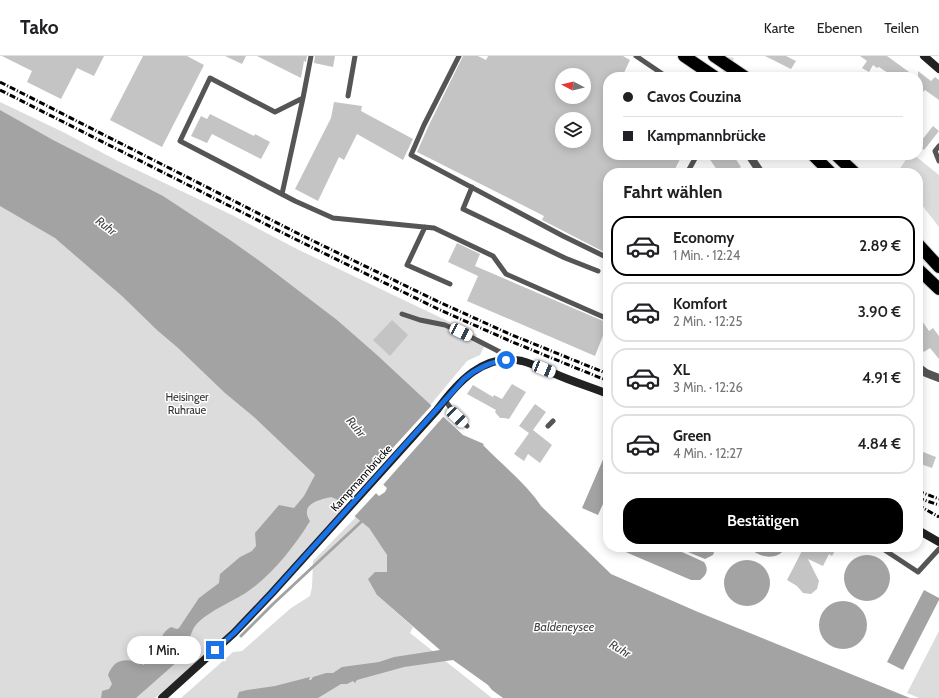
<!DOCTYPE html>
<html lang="de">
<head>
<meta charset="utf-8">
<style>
  body { margin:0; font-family:Cabin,sans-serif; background:#f2f2f2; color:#202124; height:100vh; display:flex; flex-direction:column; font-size:15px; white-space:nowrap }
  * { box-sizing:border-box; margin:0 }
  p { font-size:13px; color:#757577 }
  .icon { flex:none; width:22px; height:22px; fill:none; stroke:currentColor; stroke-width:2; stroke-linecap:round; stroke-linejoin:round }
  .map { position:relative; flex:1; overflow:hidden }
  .drawer { position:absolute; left:603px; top:112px; width:320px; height:384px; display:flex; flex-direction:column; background:#fff; border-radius:16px; box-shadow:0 2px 10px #0003 }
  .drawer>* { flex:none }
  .hud { position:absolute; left:603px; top:16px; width:320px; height:88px; border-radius:16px; box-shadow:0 2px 10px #0003; display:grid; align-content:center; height:88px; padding:0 20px; background:#fff }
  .needle { width:26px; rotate:277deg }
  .tools { position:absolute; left:555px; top:12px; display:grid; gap:8px }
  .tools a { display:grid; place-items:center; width:36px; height:36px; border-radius:50%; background:#fff; box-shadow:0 2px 10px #0003; font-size:20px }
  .end { position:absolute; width:18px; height:18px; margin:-9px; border:5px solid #1a73e8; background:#fff; box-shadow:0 0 0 2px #fff }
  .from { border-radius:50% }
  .bubble { position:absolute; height:28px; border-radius:14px; background:#fff; box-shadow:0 2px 10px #0003; font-size:13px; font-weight:600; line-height:28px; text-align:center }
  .car { position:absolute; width:12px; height:24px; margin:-12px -6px; border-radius:5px; box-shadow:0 0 3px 1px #0007; background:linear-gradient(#fff 24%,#345 0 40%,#fff 0 76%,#345 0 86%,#fff 0) }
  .hud b { display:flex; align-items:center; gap:14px; height:38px; font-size:15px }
  .hud b+b { border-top:1px solid #e0e0e0 }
  .hud i { width:10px; height:10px; background:#202124 }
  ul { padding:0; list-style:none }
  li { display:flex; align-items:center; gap:12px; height:60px; margin:0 8px 6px; padding:0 12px; border:2px solid #e0e0e0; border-radius:16px }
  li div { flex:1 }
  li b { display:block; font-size:15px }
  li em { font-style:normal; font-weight:600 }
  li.on { border-color:#000 }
  li>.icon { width:36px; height:36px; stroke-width:1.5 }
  h2 { padding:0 20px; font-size:18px; line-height:48px }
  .cta { display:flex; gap:8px; margin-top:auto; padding:8px 20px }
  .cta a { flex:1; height:46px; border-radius:16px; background:#000; color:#fff; font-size:16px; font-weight:600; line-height:46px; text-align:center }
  header { display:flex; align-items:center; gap:24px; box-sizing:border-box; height:56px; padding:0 20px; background:#fff; border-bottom:1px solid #e0e0e0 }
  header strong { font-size:19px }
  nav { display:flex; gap:22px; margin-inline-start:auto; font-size:14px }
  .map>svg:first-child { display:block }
</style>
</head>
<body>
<header>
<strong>Tako</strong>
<nav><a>Karte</a><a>Ebenen</a><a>Teilen</a></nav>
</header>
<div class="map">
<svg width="939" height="642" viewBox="0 0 939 642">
  <rect width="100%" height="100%" fill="#fff"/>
  <!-- green -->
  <path fill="#dcdcdc" d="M0 46 63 76 118 105 234 160 299 194 477 279 476 281 486 287 480 299 467 305 343 454 274 530 231 575 194 609 155 642H0Z
    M909 99H914L939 119V171L918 144V117H897Z
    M356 461 369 472 387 499V516H375L377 539 413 571 410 577 492 642H181L233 596 242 595 291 552 310 540 312 531 313 505Z
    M939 575V642H919L907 637Z"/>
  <!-- water -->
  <path fill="#a3a3a3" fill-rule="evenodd" d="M0 54 53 84 163 140 230 184 261 206 337 264 377 299 463 379 484 388 483 389C501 408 528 429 541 450L611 518 698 556 910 642H503L492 634 488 629 453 604 404 611 357 624 355 627 353 625 347 628H341L318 642H237L239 636 247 634 275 630 306 622 310 621 309 624H311L313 621 326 617H333L342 611 379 606 394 601 440 594 377 539 368 523 375 516H387V499L369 472 342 450 338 444 331 441C319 444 299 448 310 465 295 490 271 520 247 536 232 546 206 556 195 570 192 574 191 579 189 584 184 591 180 597 178 605L136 642H101L102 635 109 633 112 628 108 619C115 601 128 602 144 609L145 602 158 604C168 591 153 582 171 571L177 573 179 572 199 542 219 527 220 518 240 501 252 495 256 490 255 477 279 449 294 452 304 440 315 419 254 361 225 337 177 291 158 275 122 240 55 182 0 150ZM367 414 387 432 385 436 379 440 360 422 362 416Z
    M608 392V437L598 459 582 452Z
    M614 491H671L704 506C709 513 707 519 700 524H691Z
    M676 491H716L713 499 705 503Z
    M749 491H787C777 505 760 503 749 491Z
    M844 522a23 23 0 1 1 46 0a23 23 0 1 1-46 0Z
    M724 527a23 23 0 1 1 46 0a23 23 0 1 1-46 0Z
    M924 534 939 542V544L903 614 887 606Z
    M819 569a24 24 0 1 1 48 0a24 24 0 1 1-48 0Z"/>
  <!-- pier -->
  <path fill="#fff" d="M432 349 444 360 382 430 369 418Z
    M365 423 378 435 353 462 340 451Z"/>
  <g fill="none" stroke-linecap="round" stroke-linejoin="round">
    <!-- stream -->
    <path stroke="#a3a3a3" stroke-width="3" d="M241 580 273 548 361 466"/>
  </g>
  <!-- building -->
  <path fill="#c4c4c4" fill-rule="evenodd" d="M2 0H104L94 20 77 12 61 43 27 26 32 15Z
    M143 0H187L204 9 162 91 110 64Z
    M225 0H246L242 8Z
    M257 0H307L306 6 304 5 301 22Z
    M315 0H335L333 11 314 7Z
    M463 0H478L486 4 488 0H623L630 4 622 21H608V99H682L673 117H608V198L542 164 544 160 417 96 428 71ZM562 19H584V41H562ZM562 63H584V85H562Z
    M765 0H786L796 5 791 13Z
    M860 0H887L916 21H894L879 11 877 12 873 9 869 16 862 12 867 5Z
    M918 15 931 25 935 21 939 24V44L925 34 923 36 918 33Z
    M334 46 362 50 361 55 413 83 403 104 357 78 344 104 339 101 318 145 295 133 331 62Z
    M210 58 254 80 255 78 270 86 261 103 212 78 207 87 191 80 201 60 207 63Z
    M933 70 939 75 924 94 918 89Z
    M707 99H733L741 111 731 117H719Z
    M457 187 480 198 475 210 608 267 595 300 467 245 478 220 448 206Z
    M918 259 929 275 933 272 939 280V303L930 292 924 296 918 288Z
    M392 264 408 279 390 300 373 284Z
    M512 328 526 336 509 363 504 362H500L495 356 496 354 467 338 473 329 493 341 494 339 502 343Z
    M535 348 546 356 533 374 552 389 540 407 528 398 524 405 514 398 529 377 519 370Z
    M918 394 936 401 932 412 918 407Z
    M804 491H837L832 500 829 498 823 510 808 503 819 525 817 533 811 538 803 537 797 530 787 524Z"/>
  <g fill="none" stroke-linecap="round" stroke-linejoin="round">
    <!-- street-tunnel -->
    <path stroke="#d9d9d9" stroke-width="8" stroke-dasharray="8 4" stroke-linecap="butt" d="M726 21 730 0"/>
    <defs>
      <path id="highway" d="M684 0 715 21
        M714 0 745 21
        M813 99 831 117
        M836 99 855 117
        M918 188 939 211
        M918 213 939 233"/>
    </defs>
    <!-- highway casing -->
    <use href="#highway" stroke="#dbdbdb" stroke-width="14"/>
    <!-- lane -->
    <path stroke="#555" stroke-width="5" d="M311 0 303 42 275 56 210 22 180 85 295 145 333 162 434 172 493 200 506 218 608 263
      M459 0 424 69 411 99 563 180 608 202
      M636 0 667 21
      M348 40 355 0
      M939 90 935 95 939 105
      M687 117 697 99
      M472 131 463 153 565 202 598 215
      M282 138 303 42
      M425 171 407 209 450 228
      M402 258 420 264 445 269 461 276 500 296 506 304
      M445 344 457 361 467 370
      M548 370 553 365
      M880 491 918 516 939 493"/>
    <!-- street -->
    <path stroke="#555" stroke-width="8" d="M749 99 761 117
      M918 311 926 317 939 322"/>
    <!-- secondary -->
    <path stroke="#222" stroke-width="8" d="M924 0 939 13
      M918 474 939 486
      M162 642 234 577 272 537 437 354C457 327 484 296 522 305 533 308 543 313 553 317 571 325 590 331 608 338"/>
    <!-- highway -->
    <use href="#highway" stroke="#000" stroke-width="12"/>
    <!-- rail -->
    <path stroke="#000" stroke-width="3" stroke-dasharray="6 2 1 2" stroke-linecap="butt" d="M0 26 299 178 441 247 512 279 608 318
      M0 34 297 184 438 253 510 285 608 325
      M918 435 939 443
      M918 442 939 449
      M918 449 939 461"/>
  </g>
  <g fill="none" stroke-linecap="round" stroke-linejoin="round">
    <!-- route -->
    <path stroke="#1a73e8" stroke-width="5" d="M215 594 234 577 272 537 464 323C477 312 489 306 506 304"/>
  </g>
  <g text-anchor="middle" stroke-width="3" stroke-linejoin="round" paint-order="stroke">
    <!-- park labels -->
    <g font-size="11" fill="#333" stroke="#fff">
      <text x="187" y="345">Heisinger<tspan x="187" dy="13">Ruhraue</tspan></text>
    </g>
    <!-- street labels -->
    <g font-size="11" fill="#000" stroke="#fff">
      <text transform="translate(361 422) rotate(-48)" y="4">Kampmannbrücke</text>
    </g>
    <!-- water labels -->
    <g font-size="12" font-style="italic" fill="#444" stroke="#fff">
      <text transform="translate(106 170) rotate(37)" y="4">Ruhr</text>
      <text transform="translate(356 371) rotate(50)" y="4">Ruhr</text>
      <text x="564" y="575">Baldeneysee</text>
      <text transform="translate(620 593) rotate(31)" y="4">Ruhr</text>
    </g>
  </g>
</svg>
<div class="tools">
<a><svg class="needle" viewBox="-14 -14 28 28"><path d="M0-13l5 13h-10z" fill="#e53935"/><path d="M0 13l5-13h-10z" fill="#757577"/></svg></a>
<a><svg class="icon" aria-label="layers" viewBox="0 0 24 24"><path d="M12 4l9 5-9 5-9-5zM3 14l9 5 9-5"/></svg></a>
</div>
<i class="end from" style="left:506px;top:304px"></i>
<i class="end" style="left:215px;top:594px"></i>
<div class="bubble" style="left:127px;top:580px;width:74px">1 Min.</div>
<i class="car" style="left:461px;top:276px;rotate:116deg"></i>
<i class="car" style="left:544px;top:313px;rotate:112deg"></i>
<i class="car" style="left:457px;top:361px;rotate:134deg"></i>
<div class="hud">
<b><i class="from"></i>Cavos Couzina</b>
<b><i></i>Kampmannbrücke</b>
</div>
<section class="drawer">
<h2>Fahrt wählen</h2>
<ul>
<li class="on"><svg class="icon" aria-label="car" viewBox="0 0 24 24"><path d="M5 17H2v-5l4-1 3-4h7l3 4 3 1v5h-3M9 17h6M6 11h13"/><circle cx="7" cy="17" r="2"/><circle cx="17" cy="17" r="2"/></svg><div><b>Economy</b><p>1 Min. · 12:24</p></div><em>2.89 €</em></li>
<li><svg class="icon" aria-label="car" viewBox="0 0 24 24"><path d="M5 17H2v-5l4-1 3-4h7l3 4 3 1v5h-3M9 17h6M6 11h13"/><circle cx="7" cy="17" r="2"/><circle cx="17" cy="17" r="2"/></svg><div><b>Komfort</b><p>2 Min. · 12:25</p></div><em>3.90 €</em></li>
<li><svg class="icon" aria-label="car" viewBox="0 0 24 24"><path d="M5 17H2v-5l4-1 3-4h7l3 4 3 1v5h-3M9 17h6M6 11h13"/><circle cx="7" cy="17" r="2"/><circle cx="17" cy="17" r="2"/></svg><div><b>XL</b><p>3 Min. · 12:26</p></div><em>4.91 €</em></li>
<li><svg class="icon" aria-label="car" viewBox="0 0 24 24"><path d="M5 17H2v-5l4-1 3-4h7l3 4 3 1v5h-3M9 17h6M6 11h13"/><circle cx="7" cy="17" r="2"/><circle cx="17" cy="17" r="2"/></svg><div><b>Green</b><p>4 Min. · 12:27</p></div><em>4.84 €</em></li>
</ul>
<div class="cta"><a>Bestätigen</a></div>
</section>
</div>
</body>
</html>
